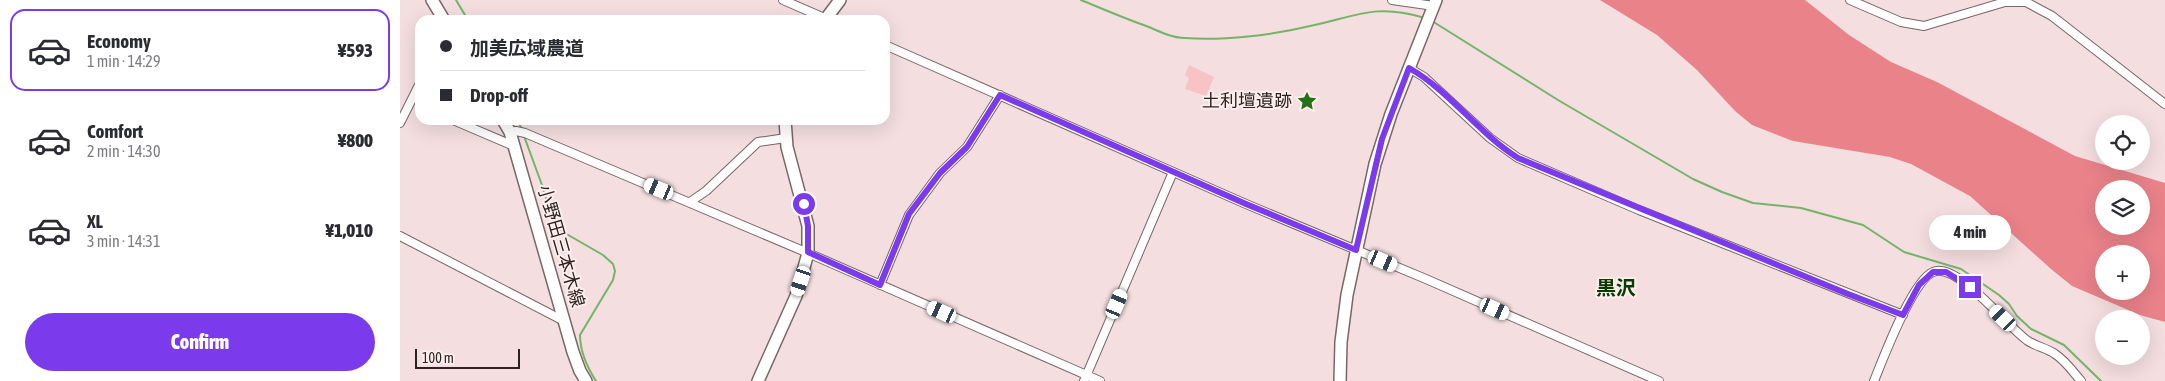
<!DOCTYPE html>
<html lang="en">
<head>
<meta charset="utf-8">
<style>
  body { margin:0; font-family:"Asap Condensed","Noto Sans JP",sans-serif; background:#f7f7f7; color:#2b2b33; height:100vh; display:flex; flex-direction:column; font-size:19px; white-space:nowrap }
  * { box-sizing:border-box; margin:0 }
  p { font-size:16px; color:#7c7c81 }
  .icon { flex:none; width:28px; height:28px; fill:none; stroke:currentColor; stroke-width:2; stroke-linecap:round; stroke-linejoin:round }
  .map { position:relative; flex:1; overflow:hidden }
  .sheet { display:flex; flex-direction:column; background:#fff; width:400px }
  .sheet>* { flex:none }
  .guide { position:absolute; left:15px; top:15px; width:475px; height:110px; border-radius:15px; box-shadow:0 5px 20px #0002; display:grid; align-content:center; height:110px; padding:0 25px; background:#fff }
  .controls { position:absolute; left:1695px; top:115px; display:grid; gap:10px }
  .controls a { display:grid; place-items:center; width:55px; height:55px; border-radius:50%; background:#fff; box-shadow:0 5px 20px #0002; font-size:25px }
  .scale { position:absolute; left:15px; bottom:12px; width:105px; box-sizing:border-box; padding-left:5px; border:2px solid #2b2323; border-top:0; font-size:14px; line-height:18px; white-space:nowrap; color:#2b2323; -webkit-text-stroke:4px #feeded; paint-order:stroke }
  .end { position:absolute; width:22px; height:22px; margin:-11px; border:6px solid #7c3aed; background:#fff; box-shadow:0 0 0 2px #fff }
  .from { border-radius:50% }
  .bubble { position:absolute; height:35px; border-radius:18px; background:#fff; box-shadow:0 5px 20px #0002; font-size:16px; font-weight:800; line-height:35px; text-align:center }
  .car { position:absolute; width:15px; height:30px; margin:-15px -8px; border-radius:6px; box-shadow:0 0 4px 1px #0007; background:linear-gradient(#fff 24%,#345 0 40%,#fff 0 76%,#345 0 86%,#fff 0) }
  .guide b { display:flex; align-items:center; gap:18px; height:48px; font-size:19px }
  .guide b+b { border-top:1px solid #e1e1e2 }
  .guide i { width:12px; height:12px; background:#2b2b33 }
  ul { padding:9px 0 0; list-style:none }
  li { display:flex; align-items:center; gap:15px; height:82px; margin:0 10px 8px; padding:0 15px; border:2px solid transparent; border-radius:15px }
  li div { flex:1 }
  li b { display:block; font-size:19px }
  li em { font-style:normal; font-weight:800 }
  li.current { border-color:#7c3aed }
  li>.icon { width:45px; height:45px; stroke-width:1.5 }
  .action { display:flex; gap:10px; margin-top:auto; padding:10px 25px }
  .action a { flex:1; height:58px; border-radius:30px; background:#7c3aed; color:#fff; font-size:20px; font-weight:800; line-height:58px; text-align:center }
  main { display:flex; flex:1; min-height:0 }
  .map>svg:first-child { display:block }
</style>
</head>
<body>
<main>
<section class="sheet">
<ul>
<li class="current"><svg class="icon" aria-label="car" viewBox="0 0 24 24"><path d="M5 17H2v-5l4-1 3-4h7l3 4 3 1v5h-3M9 17h6M6 11h13"/><circle cx="7" cy="17" r="2"/><circle cx="17" cy="17" r="2"/></svg><div><b>Economy</b><p>1 min · 14:29</p></div><em>¥593</em></li>
<li><svg class="icon" aria-label="car" viewBox="0 0 24 24"><path d="M5 17H2v-5l4-1 3-4h7l3 4 3 1v5h-3M9 17h6M6 11h13"/><circle cx="7" cy="17" r="2"/><circle cx="17" cy="17" r="2"/></svg><div><b>Comfort</b><p>2 min · 14:30</p></div><em>¥800</em></li>
<li><svg class="icon" aria-label="car" viewBox="0 0 24 24"><path d="M5 17H2v-5l4-1 3-4h7l3 4 3 1v5h-3M9 17h6M6 11h13"/><circle cx="7" cy="17" r="2"/><circle cx="17" cy="17" r="2"/></svg><div><b>XL</b><p>3 min · 14:31</p></div><em>¥1,010</em></li>
</ul>
<div class="action"><a>Confirm</a></div>
</section>
<div class="map">
<svg width="1765" height="381" viewBox="0 0 1765 381">
  <rect width="100%" height="100%" fill="#f4dedf"/>
  <!-- green -->
  <path fill="#f8c3c4" d="M789 65 814 77 806 96 785 89 789 78 785 75Z"/>
  <!-- forest -->
  <path fill="#ea828a" fill-rule="evenodd" d="M1200 0H1405L1449 35 1491 62 1537 82 1675 156 1765 183V322L1740 315 1672 286 1651 269 1570 196 1511 164 1490 157 1393 141 1352 125 1335 111 1297 70 1257 35ZM1704 189H1741V226H1704ZM1704 254H1741V291H1704Z"/>
  <g fill="none" stroke-linecap="round" stroke-linejoin="round">
    <!-- stream -->
    <path stroke="#72b568" stroke-width="2" d="M56 0 68 20
      M681 0C703 9 726 19 749 27 760 32 773 38 785 38 823 41 873 35 910 26 957 16 976 3 1025 18
      M1032 21 1158 100 1293 179 1322 192 1353 203 1401 208 1463 225 1504 252 1561 269 1599 295 1609 304 1617 316 1631 329 1664 345 1701 381
      M117 120 122 129
      M124 136 142 185 153 222 163 232 203 255 213 264 215 271 213 280 180 335C180 352 187 367 196 381"/>
    <defs>
      <path id="street" d="M383 0 429 20
        M992 0 1034 6
        M1450 0 1501 22 1524 26 1605 2H1626L1652 16 1765 104
        M485 45 846 204 1026 279 1259 381
        M1009 68 1024 77 1090 138 1118 158 1239 210 1503 315
        M53 120 114 146
        M0 123 20 83
        M110 132 116 131 125 133 408 253 700 381
        M290 202 306 191 358 142 386 138
        M0 236 164 321
        M480 285 509 215 540 173 567 147 600 95
        M684 381 773 172
        M1474 381C1483 359 1512 281 1533 272 1557 261 1608 328 1628 341 1637 347 1647 348 1655 354 1666 361 1673 372 1681 381"/>
      <path id="secondary" d="M32 0 44 20
        M425 20 440 0
        M103 120 110 132 173 352 180 371 186 381
        M358 381 396 296 408 253V226L387 147 385 120
        M940 381 941 342 947 295 975 164 991 114 1036 0"/>
    </defs>
    <!-- street casing -->
    <use href="#street" stroke="#796667" stroke-width="10"/>
    <!-- secondary casing -->
    <use href="#secondary" stroke="#796667" stroke-width="14"/>
    <!-- street -->
    <use href="#street" stroke="#fff" stroke-width="8"/>
    <!-- secondary -->
    <use href="#secondary" stroke="#fff" stroke-width="11"/>
  </g>
  <g fill="none" stroke-linecap="round" stroke-linejoin="round">
    <!-- route -->
    <path stroke="#7c3aed" stroke-width="6" d="M404 204 408 226V252L480 285 509 214 540 173 567 147 600 95 846 204 956 250 982 139 1009 68C1050 91 1078 133 1118 158L1448 294 1503 315 1519 285 1533 272H1546L1570 287"/>
  </g>
  <!-- icons -->
  <defs>
    <symbol id="sight-bare" viewBox="-9 -9 18 18"><path d="M0-6L1.8-2.2L6-1.7L2.9 1.2L3.7 5.4L0 3.3L-3.7 5.4L-2.9 1.2L-6-1.7L-1.8-2.2Z" fill="#247117" stroke="#feeded" stroke-width="2.5" paint-order="stroke"/></symbol>
  </defs>
  <g fill-rule="evenodd">
    <use href="#sight-bare" x="893" y="87" width="28" height="28"/>
  </g>
  <g text-anchor="middle" stroke-width="4" stroke-linejoin="round" paint-order="stroke">
    <!-- poi labels -->
    <g font-size="18" fill="#2b2323" stroke="#feeded" text-anchor="end">
      <text x="892" y="107">土利壇遺跡</text>
    </g>
    <!-- street labels -->
    <g font-size="18" fill="#2b2323" stroke="#feeded">
      <text transform="translate(161 246) rotate(74)" y="6">小野田三本木線</text>
    </g>
    <!-- quarter labels -->
    <g font-size="20" font-weight="bold" fill="#073b01" stroke="#feeded">
      <text x="1216" y="295">黒沢</text>
    </g>
  </g>
</svg>
<div class="controls">
<a><svg class="icon" aria-label="locate" viewBox="0 0 24 24"><circle cx="12" cy="12" r="6"/><path d="M12 2v4M12 18v4M2 12h4M18 12h4"/></svg></a>
<a><svg class="icon" aria-label="layers" viewBox="0 0 24 24"><path d="M12 4l9 5-9 5-9-5zM3 14l9 5 9-5"/></svg></a>
<a>+</a>
<a>−</a>
</div>
<div class="scale">100 m</div>
<i class="end from" style="left:404px;top:204px"></i>
<i class="end" style="left:1570px;top:287px"></i>
<div class="bubble" style="left:1529px;top:215px;width:82px">4 min</div>
<i class="car" style="left:259px;top:189px;rotate:293deg"></i>
<i class="car" style="left:983px;top:261px;rotate:113deg"></i>
<i class="car" style="left:401px;top:281px;rotate:198deg"></i>
<i class="car" style="left:717px;top:304px;rotate:23deg"></i>
<i class="car" style="left:1095px;top:309px;rotate:114deg"></i>
<i class="car" style="left:542px;top:312px;rotate:294deg"></i>
<i class="car" style="left:1603px;top:318px;rotate:314deg"></i>
<div class="guide">
<b><i class="from"></i>加美広域農道</b>
<b><i></i>Drop-off</b>
</div>
</div>
</main>
</body>
</html>
